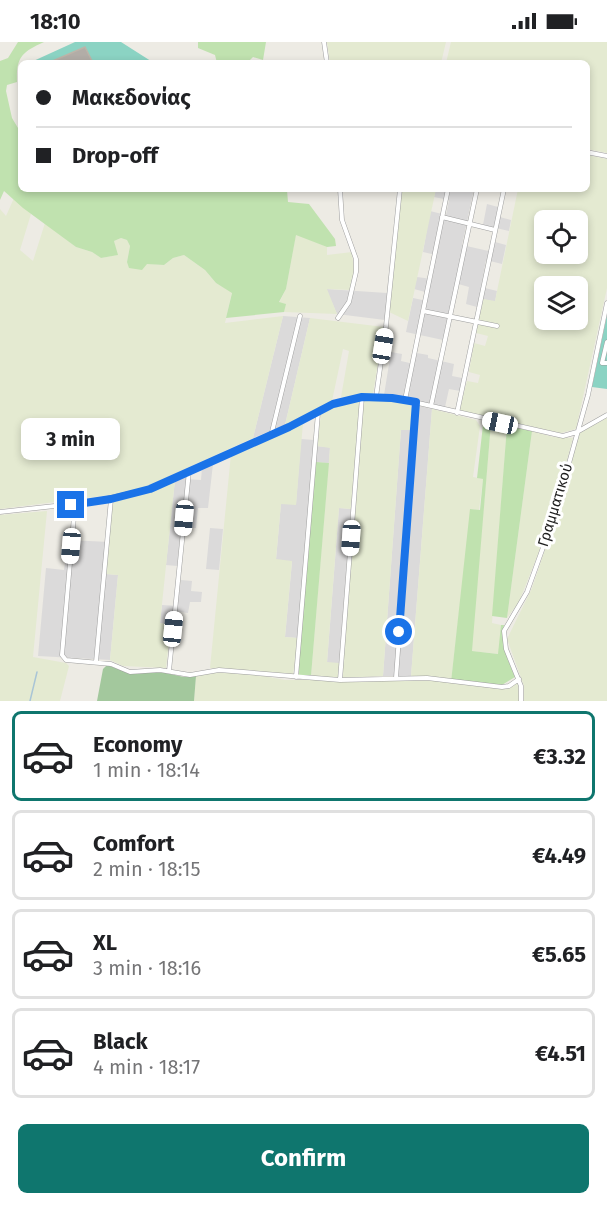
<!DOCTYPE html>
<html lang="en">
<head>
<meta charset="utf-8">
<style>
  body { margin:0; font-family:"Fira Sans",sans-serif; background:#f6f6f6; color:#202124; height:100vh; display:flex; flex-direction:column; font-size:22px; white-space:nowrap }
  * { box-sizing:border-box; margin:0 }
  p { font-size:20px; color:#757577 }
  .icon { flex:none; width:33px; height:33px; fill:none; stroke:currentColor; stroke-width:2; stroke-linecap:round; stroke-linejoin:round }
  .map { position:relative; height:659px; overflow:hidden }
  .details { display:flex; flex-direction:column; background:#fff; flex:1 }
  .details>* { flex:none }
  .hud { position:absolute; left:18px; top:18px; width:572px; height:132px; border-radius:9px; box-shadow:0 3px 9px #0003; display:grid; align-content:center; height:132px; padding:0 18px; background:#fff }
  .controls { position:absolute; left:534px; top:168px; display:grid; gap:12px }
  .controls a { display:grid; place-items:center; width:54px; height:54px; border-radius:9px; background:#fff; box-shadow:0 3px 9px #0003; font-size:30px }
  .end { position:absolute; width:27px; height:27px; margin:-14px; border:8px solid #1a73e8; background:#fff; box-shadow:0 0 0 3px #fff }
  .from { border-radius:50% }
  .bubble { position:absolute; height:42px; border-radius:9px; background:#fff; box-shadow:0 3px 9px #0003; font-size:20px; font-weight:700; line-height:42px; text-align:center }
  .car { position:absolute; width:18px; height:36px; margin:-18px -9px; border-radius:8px; box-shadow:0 0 4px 2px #0007; background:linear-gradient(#fff 24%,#345 0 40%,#fff 0 76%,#345 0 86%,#fff 0) }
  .hud b { display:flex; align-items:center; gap:21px; height:57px; font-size:22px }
  .hud b+b { border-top:2px solid #e0e0e0 }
  .hud i { width:15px; height:15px; background:#202124 }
  ul { padding:10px 0 0; list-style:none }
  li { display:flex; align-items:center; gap:18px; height:90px; margin:0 12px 9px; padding:0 6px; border:3px solid #e0e0e0; border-radius:9px }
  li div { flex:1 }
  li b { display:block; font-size:22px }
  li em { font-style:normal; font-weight:700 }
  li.current { border-color:#0f766e }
  li>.icon { width:54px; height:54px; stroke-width:1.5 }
  .cta { display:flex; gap:12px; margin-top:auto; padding:12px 18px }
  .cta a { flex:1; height:69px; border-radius:9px; background:#0f766e; color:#fff; font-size:24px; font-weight:700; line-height:69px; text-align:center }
  .status { display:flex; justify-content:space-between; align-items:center; height:42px; padding:0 30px; background:#fff; direction:ltr }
  .status svg { height:16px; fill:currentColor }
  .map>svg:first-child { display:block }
</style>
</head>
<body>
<div class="status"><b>18:10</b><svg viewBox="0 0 49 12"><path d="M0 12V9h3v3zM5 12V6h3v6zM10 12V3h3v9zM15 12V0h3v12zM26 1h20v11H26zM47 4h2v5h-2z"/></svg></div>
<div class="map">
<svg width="607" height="659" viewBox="0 0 607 659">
  <rect width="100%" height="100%" fill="#edebe4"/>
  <!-- residential -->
  <path fill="#dbdada" d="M436 147H474L462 203 493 210 495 200 506 203 502 222 486 218 481 245 497 249 495 260 479 256 477 265 466 262 469 245 455 241 443 298 406 290 413 256 427 259 429 251 414 247 417 235 432 237 436 213 423 210 430 169 446 173 449 158 434 155Z
    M487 162 498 165 496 174 511 178 509 189 483 183Z
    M326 247 387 251 385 278 337 272Z
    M283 274 310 276 285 383 253 396Z
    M391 310 402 312 401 319 414 322 417 311 428 313V316L454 322 452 334 462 336 460 349 449 347 445 365 384 353Z
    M419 364 432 367 411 634H383L401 387 417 388Z
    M301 397 314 398V404L330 405 329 421 312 420 298 596 285 595 292 520 276 518 281 461 296 462Z
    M213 422 208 466H198L196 486H181L177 524 166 523 175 438 186 432V437L201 438 202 426Z
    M339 466 351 467 339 621H327Z
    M210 486 223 487 219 528 206 527Z
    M68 498 109 500 106 532 118 533 110 618 38 614 46 526 64 528Z
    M181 538 192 539 191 549 202 550 201 560H190L188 571 173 569 171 583 160 581 162 563 177 564Z"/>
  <!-- farmland -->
  <path fill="#e4ead1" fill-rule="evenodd" d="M327 0H446L441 21H330Z
    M451 0H607V111L587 107 586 21H446Z
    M587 113 607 117V246L576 387 561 391 459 369 467 339 478 341 480 333 469 330 474 301 485 304 488 294 476 291 483 257 495 259 518 147H586ZM544 178H578V212H544ZM544 244H578V278H544Z
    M402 147H436L408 279 389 270Z
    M14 156 31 172 20 208 33 219 45 181 76 205 92 210 101 216 117 213 114 199 121 196 127 198 130 204 127 220 164 223 173 216 184 213 205 228 216 241 232 250 225 281 283 274 253 396 143 446 126 451 0 467V167L6 174Z
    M296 192 327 205V213L352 210 354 230 351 248 327 247 337 272 284 270 285 262 279 261 286 247Z
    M310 276 384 285 373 352 341 355 349 309 343 307 332 359 285 383Z
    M364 357 408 361 414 368 413 388H401L383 634 342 636Z
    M360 358 351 467 339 466 327 620 339 621 338 636 311 634 330 406 317 404 321 372 333 365Z
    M432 367 476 378 480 384 473 435 483 437 479 468 471 467 451 640 426 634H411Z
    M607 376V659H524V644L507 597 532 546 556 475 579 391Z
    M303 381 296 463 281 462 276 517 292 519 285 595 298 596 293 633 210 626 231 412Z
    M491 381 507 384 492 581 501 583 499 612 471 609Z
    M532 389 553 395 573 396 551 478 537 515 519 560 507 576Z
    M175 438 160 581 171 583 166 626 123 624 110 618 118 533 106 532 113 459 151 449Z
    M47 469 33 615 66 621 69 624 60 659H0V473Z
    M214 630 252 632 285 638H430L500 647 518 641 519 659H194L196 634Z"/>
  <!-- grass -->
  <path fill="#c0e2af" d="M18 0H44C22 10 16 15 17 40L7 43 6 49 12 76 21 91V147H292L287 148 288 160 309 162 335 197 336 204 327 205 296 193 286 247 279 260 286 262 284 270 226 276 232 251 216 241 205 228 184 213 173 216 164 223 147 222 142 228 129 226 127 220 130 204 127 198 121 196 114 199 118 213 101 216 92 210 76 205 23 166 4 149 0 158V19L8 16Z
    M198 0H266L263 18 253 15 247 21H217L215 13 198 6Z
    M486 380 491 381 472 609 498 612 501 583H504C500 602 508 618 515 635L502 643 451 640 470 467 480 468 483 437 477 436 483 383Z
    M507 384 532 389 507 576 492 574Z
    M316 420 329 421 311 634H298Z"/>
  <!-- forest -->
  <path fill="#a3c89d" d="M107 623 126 630H161L184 635 196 634 194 659H97L103 627Z"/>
  <!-- pitch -->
  <path fill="#8bd3c3" d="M75 0H121L154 21H29Z
    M607 273V347L592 345Z"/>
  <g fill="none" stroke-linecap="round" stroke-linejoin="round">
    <!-- stream -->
    <path stroke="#a9c5d6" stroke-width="1.5" d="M30 659 37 630"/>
  </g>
  <!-- building -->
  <path fill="#b2ada7" stroke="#bdb4a8" stroke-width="1.5" d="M85 5 93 21H48Z"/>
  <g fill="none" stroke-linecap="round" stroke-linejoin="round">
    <defs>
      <path id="street" d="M324 0 327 21
        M586 110 607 114
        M442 175 495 188
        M423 269 448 147
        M338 276 349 260 356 230V217L342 178 340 147
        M607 300 602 321H607
        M376 355 386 284 400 147
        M405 358 423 269 497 284
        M431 364 477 147
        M457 371 504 147
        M271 394 300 274
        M75 463 62 613 66 618 111 622 130 630 160 628 190 633 219 628 340 638 427 636 502 645 509 644 519 637
        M0 470 91 460 150 447 289 385 333 362 362 355 405 358 563 394 577 390 607 373
        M96 620 111 457
        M169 629 189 429
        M296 635 318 371
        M396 636 416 360
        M340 638 362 355
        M521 659V644L506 607 504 589 527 550 554 475 588 353 607 261"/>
    </defs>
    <!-- street casing -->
    <use href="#street" stroke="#9e9e9e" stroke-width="5"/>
    <!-- street -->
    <use href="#street" stroke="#fff" stroke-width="4"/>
  </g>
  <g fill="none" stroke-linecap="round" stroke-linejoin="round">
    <!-- route -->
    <path stroke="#1a73e8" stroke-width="8" d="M71 463 111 457 150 447 289 385 333 362 362 355 392 356 416 360 399 590"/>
  </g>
  <g text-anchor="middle" stroke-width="6" stroke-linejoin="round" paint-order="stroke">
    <!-- street labels -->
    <g font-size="15" fill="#1d1d1d" stroke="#fff">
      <text transform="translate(555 463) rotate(-73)" y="5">Γραμματικού</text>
    </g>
  </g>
</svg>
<div class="controls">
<a><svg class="icon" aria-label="locate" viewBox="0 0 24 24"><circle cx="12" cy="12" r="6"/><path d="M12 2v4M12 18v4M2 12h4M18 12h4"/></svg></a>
<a><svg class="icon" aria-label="layers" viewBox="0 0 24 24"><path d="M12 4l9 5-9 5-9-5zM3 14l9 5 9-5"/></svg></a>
</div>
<i class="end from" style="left:399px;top:590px"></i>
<i class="end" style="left:71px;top:463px"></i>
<div class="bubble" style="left:21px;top:376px;width:99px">3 min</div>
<i class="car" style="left:383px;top:304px;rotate:9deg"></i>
<i class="car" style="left:500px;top:381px;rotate:282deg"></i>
<i class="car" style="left:184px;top:476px;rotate:185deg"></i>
<i class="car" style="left:351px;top:496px;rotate:184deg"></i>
<i class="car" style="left:71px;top:504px;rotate:185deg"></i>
<i class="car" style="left:173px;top:587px;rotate:6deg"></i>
<div class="hud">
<b><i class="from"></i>Μακεδονίας</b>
<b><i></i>Drop-off</b>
</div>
</div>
<section class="details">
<ul>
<li class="current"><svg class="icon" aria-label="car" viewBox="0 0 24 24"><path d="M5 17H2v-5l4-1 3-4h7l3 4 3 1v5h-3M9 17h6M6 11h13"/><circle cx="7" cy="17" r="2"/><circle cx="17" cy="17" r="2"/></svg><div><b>Economy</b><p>1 min · 18:14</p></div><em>€3.32</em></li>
<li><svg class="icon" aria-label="car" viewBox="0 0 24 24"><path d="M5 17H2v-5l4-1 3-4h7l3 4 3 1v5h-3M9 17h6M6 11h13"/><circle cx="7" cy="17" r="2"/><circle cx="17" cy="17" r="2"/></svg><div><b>Comfort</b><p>2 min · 18:15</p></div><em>€4.49</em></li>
<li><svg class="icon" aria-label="car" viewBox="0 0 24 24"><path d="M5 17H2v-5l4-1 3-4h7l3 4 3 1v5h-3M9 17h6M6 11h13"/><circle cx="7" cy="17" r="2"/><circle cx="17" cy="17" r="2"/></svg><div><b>XL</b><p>3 min · 18:16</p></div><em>€5.65</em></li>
<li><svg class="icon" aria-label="car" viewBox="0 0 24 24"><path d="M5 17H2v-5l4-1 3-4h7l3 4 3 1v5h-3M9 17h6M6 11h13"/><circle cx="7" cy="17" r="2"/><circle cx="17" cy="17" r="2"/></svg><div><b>Black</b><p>4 min · 18:17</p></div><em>€4.51</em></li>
</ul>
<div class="cta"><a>Confirm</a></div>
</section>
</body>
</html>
